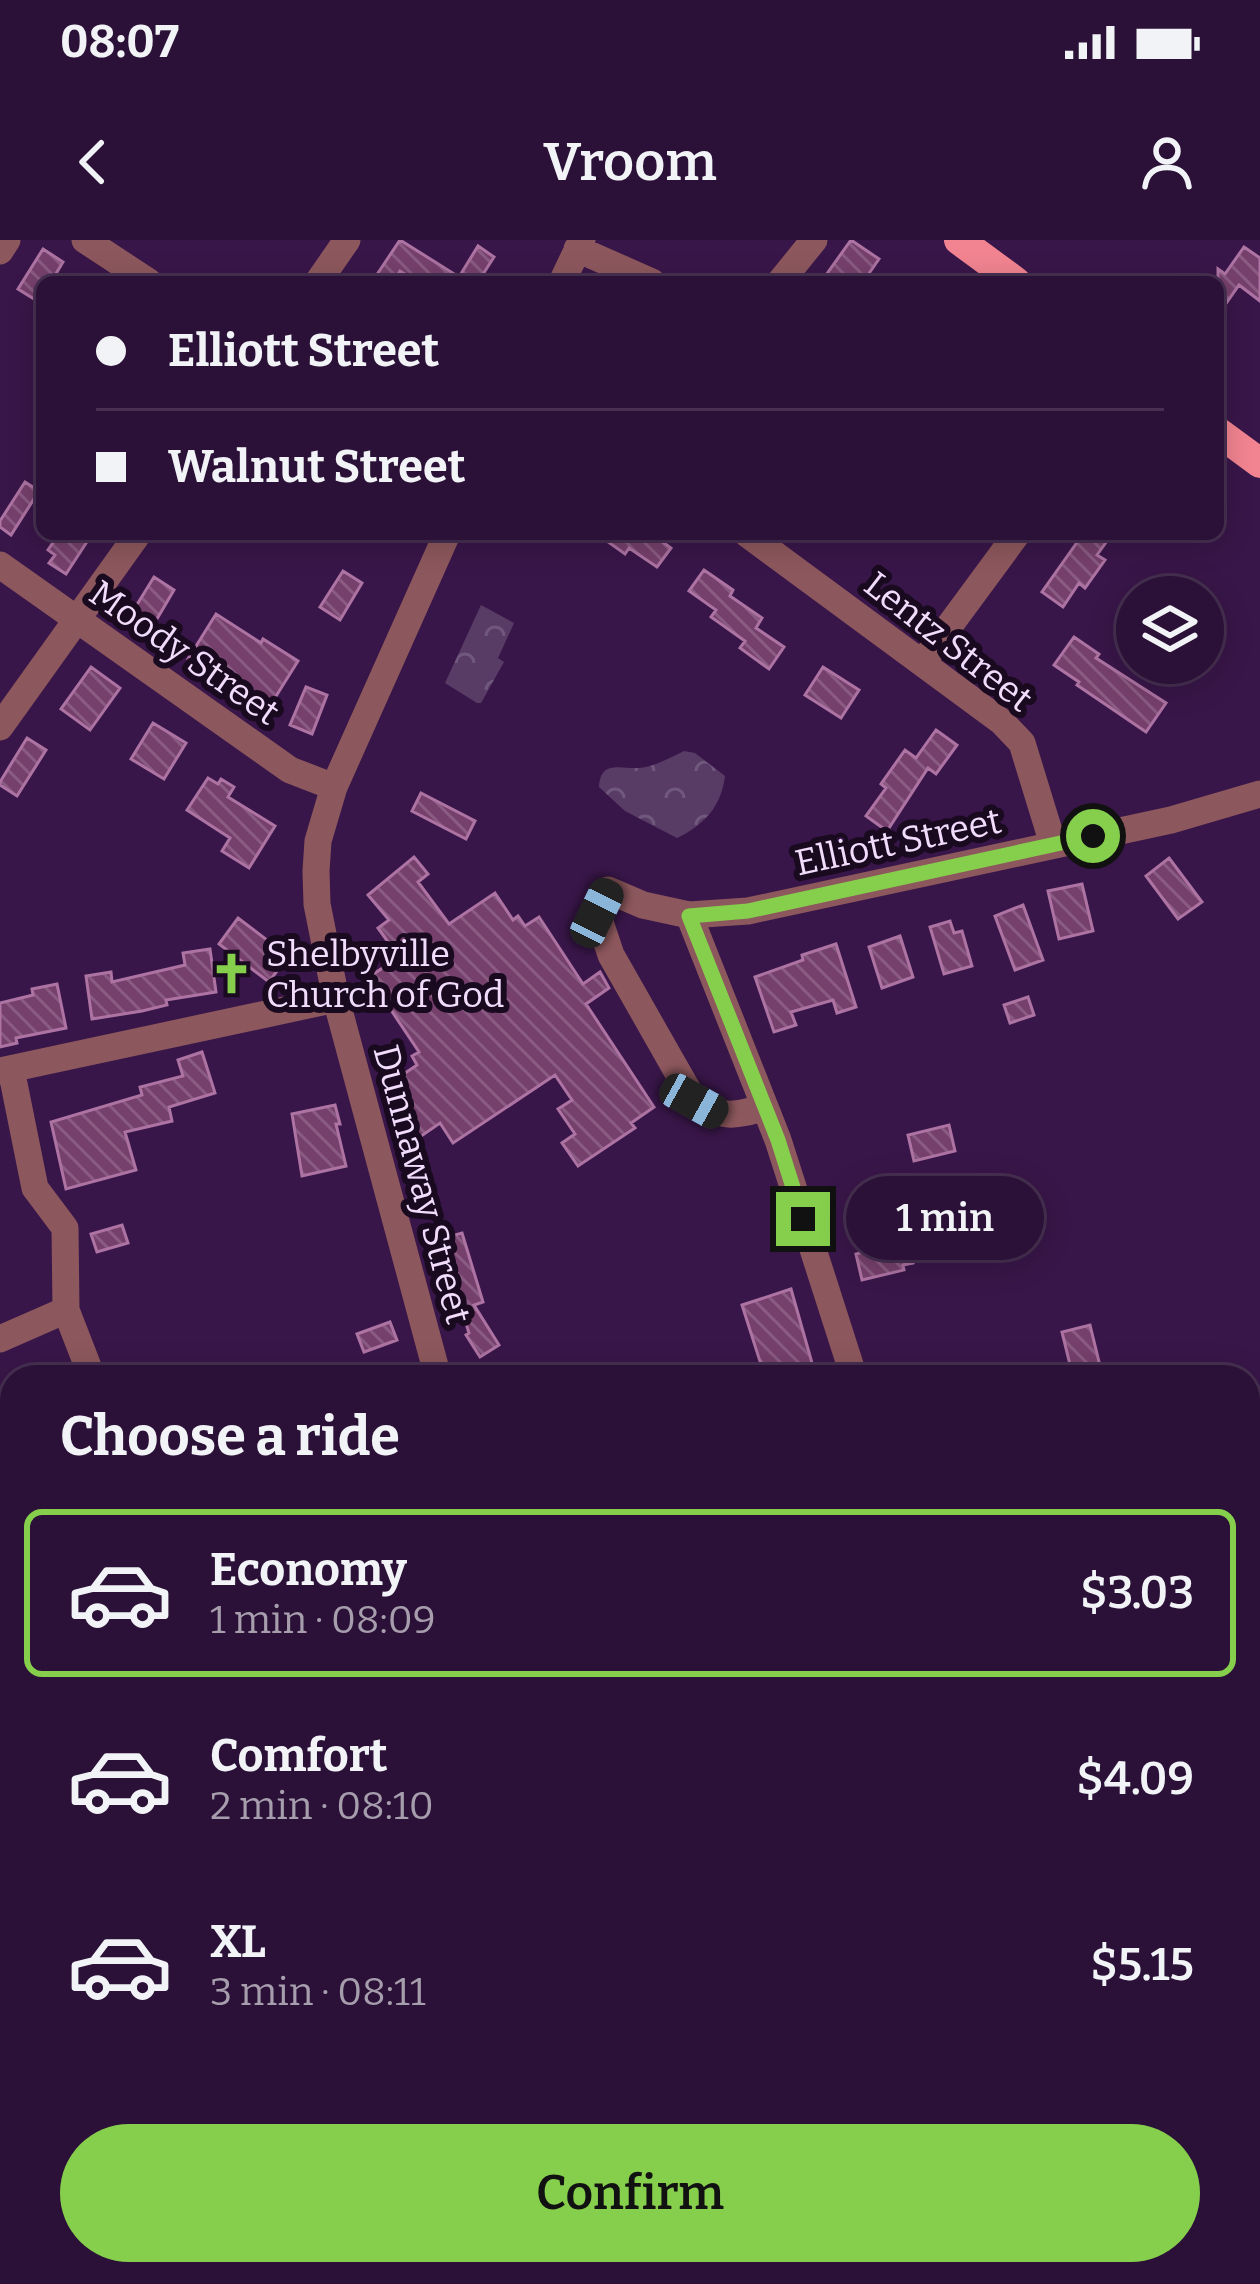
<!DOCTYPE html>
<html lang="en">
<head>
<meta charset="utf-8">
<style>
  body { margin:0; font-family:Bitter,serif; background:#371e42; color:#f1f3f6; height:100vh; display:flex; flex-direction:column; font-size:45px; white-space:nowrap }
  * { box-sizing:border-box; margin:0 }
  p { font-size:39px; color:#a69dad }
  .icon { flex:none; width:66px; height:66px; fill:none; stroke:currentColor; stroke-width:2; stroke-linecap:round; stroke-linejoin:round }
  .map { position:relative; flex:1; overflow:hidden }
  .side { position:absolute; left:0px; top:1125px; width:1260px; height:921px; display:flex; flex-direction:column; background:#2b1037; border-radius:36px 36px 0 0; box-shadow:0 6px 30px #0003,0 0 0 3px #473052 }
  .side>* { flex:none }
  .banner { position:absolute; left:36px; top:36px; width:1188px; height:264px; border-radius:18px; box-shadow:0 6px 30px #0003,0 0 0 3px #473052; display:grid; align-content:center; height:264px; padding:0 60px; background:#2b1037 }
  .controls { position:absolute; left:1116px; top:336px; display:grid; gap:24px }
  .controls a { display:grid; place-items:center; width:108px; height:108px; border-radius:50%; background:#2b1037; box-shadow:0 6px 30px #0003,0 0 0 3px #473052; font-size:60px }
  .end { position:absolute; width:54px; height:54px; margin:-27px; border:15px solid #86cf4c; background:#111; box-shadow:0 0 0 6px #111 }
  .from { border-radius:50% }
  .bubble { position:absolute; height:84px; border-radius:42px; background:#2b1037; box-shadow:0 6px 30px #0003,0 0 0 3px #473052; font-size:39px; font-weight:600; line-height:84px; text-align:center }
  .car { position:absolute; width:36px; height:72px; margin:-36px -18px; border-radius:15px; box-shadow:0 0 9px 3px #0007; background:linear-gradient(#222 24%,#8ab4d8 0 40%,#222 0 76%,#8ab4d8 0 86%,#222 0) }
  .banner b { display:flex; align-items:center; gap:42px; height:114px; font-size:45px }
  .banner b+b { border-top:3px solid #473052 }
  .banner i { width:30px; height:30px; background:#f1f3f6 }
  ul { padding:0; list-style:none }
  li { display:flex; align-items:center; gap:36px; height:168px; margin:0 24px 18px; padding:0 36px; border:6px solid transparent; border-radius:18px }
  li div { flex:1 }
  li b { display:block; font-size:45px }
  li em { font-style:normal; font-weight:600 }
  li.current { border-color:#86cf4c }
  li>.icon { width:108px; height:108px; stroke-width:1.5 }
  h2 { padding:0 60px; font-size:54px; line-height:144px }
  .primary-button { display:flex; gap:24px; margin-top:auto; padding:24px 60px }
  .primary-button a { flex:1; height:138px; border-radius:72px; background:#86cf4c; color:#111; font-size:48px; font-weight:600; line-height:138px; text-align:center }
  .status { display:flex; justify-content:space-between; align-items:center; height:84px; padding:0 60px; background:#2b1037; direction:ltr }
  .status svg { height:33px; fill:currentColor }
  header { display:flex; justify-content:space-between; align-items:center; height:156px; padding:0 60px; background:#2b1037; font-size:54px; font-weight:600 }
  .map>svg:first-child { display:block }
</style>
</head>
<body>
<div class="status"><b>08:07</b><svg viewBox="0 0 49 12"><path d="M0 12V9h3v3zM5 12V6h3v6zM10 12V3h3v9zM15 12V0h3v12zM26 1h20v11H26zM47 4h2v5h-2z"/></svg></div>
<header><svg class="icon" aria-label="back" viewBox="0 0 24 24"><path d="M15 5l-7 7 7 7"/></svg>Vroom<svg class="icon" aria-label="person" viewBox="0 0 24 24"><circle cx="12" cy="8" r="4"/><path d="M4 21q1-7 8-7t8 7"/></svg></header>
<div class="map">
<svg width="1260" height="2044" viewBox="0 0 1260 2044">
  <defs>
    <pattern id="park-crowns" width="20" height="18" patternUnits="userSpaceOnUse" patternTransform="scale(3)"><rect width="20" height="18" fill="#583c66"/><path d="M2 6a3 3 0 1 1 6 0M12 15a3 3 0 1 1 6 0" fill="none" stroke="#70587d"/></pattern>
    <pattern id="building-back-hatch" width="6" height="6" patternUnits="userSpaceOnUse" patternTransform="scale(3)"><rect width="6" height="6" fill="#76406d"/><path d="M-1 5l2 2M0 0l6 6M5-1l2 2" fill="none" stroke="#8a5b83"/></pattern>
  </defs>
  <rect width="100%" height="100%" fill="#391649"/>
  <!-- park -->
  <path fill="url(#park-crowns)" d="M481 365 514 383 498 418 504 422 481 463H477L445 443Z
    M684 511 695 513 725 536C721 567 704 585 677 598L625 571 599 547C601 516 625 532 646 527 659 524 672 517 684 511Z"/>
  <!-- building -->
  <path fill="url(#building-back-hatch)" stroke="#ad73a2" stroke-width="3" d="M400 0 459 37 478 6 494 17 478 42H417L400 31 393 42H372Z
    M851 0 879 19 863 42H821Z
    M1244 7 1260 18V61L1239 45 1218 75V29L1225 34Z
    M43 9 63 22 51 42H42V64L18 49Z
    M25 242 39 251 11 295 0 287V281Z
    M59 294H92L66 334 49 323 55 315 48 310Z
    M597 294H652L671 308 657 327 629 308 625 314Z
    M1083 294H1112L1097 315 1105 320 1085 348 1079 343 1063 367 1042 352Z
    M704 330 733 350 730 356 762 378 756 388 784 407 769 429 740 408 745 401 711 377 716 370 689 351Z
    M343 331 362 343 340 380 320 367Z
    M154 337 174 350 154 384 133 371Z
    M216 374 261 403 263 399 298 421 268 469 188 419Z
    M1074 397 1099 414 1096 418 1166 463 1146 492 1077 445 1079 442 1054 425Z
    M91 427 120 448 90 490 61 469Z
    M823 427 859 450 841 478 805 455Z
    M306 447 327 455 312 494 290 485Z
    M153 483 186 503 164 539 131 519Z
    M936 490 957 505 936 534 928 528 887 591 866 576 886 548 881 544 905 510 916 518Z
    M27 498 46 510 17 556 0 545V542Z
    M208 538 218 544 221 539 234 547 228 557 275 586 249 628 222 611 230 598 187 570Z
    M421 553 475 581 466 599 412 571Z
    M414 617 428 634 418 642 449 684 495 653 513 680 518 676 525 686 539 677 583 744 600 732 609 748 586 764 654 867 631 883 635 888 578 926 562 903 575 894 558 869 572 860 555 835 453 903 440 883 414 901 380 850 417 825 412 816 419 812 369 737 399 717 378 688 389 680 368 655Z
    M1169 618 1202 662 1178 679 1146 636Z
    M1082 644 1093 691 1059 699 1048 651Z
    M1023 665 1043 720 1015 730 995 676Z
    M238 678 288 716 269 742 219 704Z
    M950 681 954 693 962 691 972 726 944 734 930 687Z
    M900 696 913 737 882 748 869 707Z
    M836 704 856 767 837 773 833 760 791 772 796 785 774 792 755 737 803 720 802 715Z
    M210 709 216 752 166 760 167 765 142 771 92 779 86 736 111 732 112 742 185 725 183 713Z
    M57 744 66 788 16 798 17 803 0 807V763L33 755 32 749Z
    M1028 757 1034 775 1010 783 1004 765Z
    M202 812 215 853 169 867 172 881 125 892 136 930 66 949 51 882 142 855 140 847 183 836 178 820Z
    M335 865 340 884H336L346 926 302 936 292 874Z
    M949 885 955 911 914 921 908 895Z
    M890 964 902 1003 908 1002 913 1023 903 1025 904 1030 862 1040 856 1014 860 1013 850 976Z
    M122 985 128 1003 97 1012 91 994Z
    M462 993 483 1062 474 1065 499 1105 480 1117 466 1095 469 1093 440 999Z
    M791 1049 814 1130 791 1137H765L742 1065Z
    M390 1082 397 1100 364 1112 357 1094Z
    M1090 1085 1101 1130 1073 1137 1062 1092Z"/>
  <g fill="none" stroke-linecap="round" stroke-linejoin="round">
    <!-- minor -->
    <path stroke="#8d585d" stroke-width="27" d="M85 0 149 42
      M577 9 652 42
      M0 11 7 0
      M318 42 347 0
      M562 42 582 0
      M780 42 814 0
      M747 294 1002 482 1022 503 1053 604
      M0 325 290 530 334 547
      M922 423 1017 294
      M0 487 138 294
      M689 675 778 900 854 1137
      M0 831 336 759
      M765 867C732 877 725 878 694 861L611 715 597 673 608 650 643 665 689 675 748 671 1171 580 1260 554
      M66 1070 92 1137
      M0 1099 66 1070 65 988 35 948 11 829
      M438 1137 336 759 317 664 316 631 318 601 334 547 447 294
      M0 1765 12 1774
      M1248 1826 1260 1864
      M1248 1933 1260 1892
      M0 2016 12 2000
      M350 2034 362 2044
      M955 2034 968 2044
      M1045 2044 1053 2034
      M1176 2044 1184 2034"/>
    <!-- major -->
    <path stroke="#f18490" stroke-width="30" d="M959 0 1016 42
      M1218 192 1260 223
      M1248 1245 1260 1242
      M1248 1485 1260 1476
      M0 1529 12 1526
      M631 2044 638 2034"/>
  </g>
  <g fill="none" stroke-linecap="round" stroke-linejoin="round">
    <!-- route -->
    <path stroke="#86cf4c" stroke-width="15" d="M803 979 778 900 689 676 748 671 1093 596"/>
  </g>
  <!-- icons -->
  <defs>
    <symbol id="church-bare" viewBox="-9 -9 18 18"><path d="M-1.2-6h2.4v3.5h3.3v2.4h-3.3V6h-2.4V-.1h-3.3v-2.4h3.3Z" fill="#86cf4c" stroke="#190a20" stroke-width="2.5" paint-order="stroke"/></symbol>
  </defs>
  <g fill-rule="evenodd">
    <use href="#church-bare" x="202" y="704" width="59" height="59"/>
  </g>
  <g text-anchor="middle" stroke-width="12" stroke-linejoin="round" paint-order="stroke">
    <!-- street labels -->
    <g font-size="36" fill="#f1dcfc" stroke="#190a20">
      <text transform="translate(949 401) rotate(38)" y="13">Lentz Street</text>
      <text transform="translate(185 412) rotate(35)" y="13">Moody Street</text>
      <text transform="translate(898 601) rotate(-12)" y="13">Elliott Street</text>
      <text transform="translate(423 944) rotate(75)" y="13">Dunnaway Street</text>
    </g>
    <!-- poi labels -->
    <g font-size="36" fill="#f1dcfc" stroke="#190a20" text-anchor="start">
      <text x="266" y="726">Shelbyville<tspan x="266" dy="41">Church of God</tspan></text>
    </g>
  </g>
</svg>
<div class="controls">
<a><svg class="icon" aria-label="layers" viewBox="0 0 24 24"><path d="M12 4l9 5-9 5-9-5zM3 14l9 5 9-5"/></svg></a>
</div>
<i class="end from" style="left:1093px;top:596px"></i>
<i class="end" style="left:803px;top:979px"></i>
<div class="bubble" style="left:846px;top:936px;width:198px">1 min</div>
<i class="car" style="left:597px;top:673px;rotate:26deg"></i>
<i class="car" style="left:694px;top:861px;rotate:119deg"></i>
<div class="banner">
<b><i class="from"></i>Elliott Street</b>
<b><i></i>Walnut Street</b>
</div>
<section class="side">
<h2>Choose a ride</h2>
<ul>
<li class="current"><svg class="icon" aria-label="car" viewBox="0 0 24 24"><path d="M5 17H2v-5l4-1 3-4h7l3 4 3 1v5h-3M9 17h6M6 11h13"/><circle cx="7" cy="17" r="2"/><circle cx="17" cy="17" r="2"/></svg><div><b>Economy</b><p>1 min · 08:09</p></div><em>$3.03</em></li>
<li><svg class="icon" aria-label="car" viewBox="0 0 24 24"><path d="M5 17H2v-5l4-1 3-4h7l3 4 3 1v5h-3M9 17h6M6 11h13"/><circle cx="7" cy="17" r="2"/><circle cx="17" cy="17" r="2"/></svg><div><b>Comfort</b><p>2 min · 08:10</p></div><em>$4.09</em></li>
<li><svg class="icon" aria-label="car" viewBox="0 0 24 24"><path d="M5 17H2v-5l4-1 3-4h7l3 4 3 1v5h-3M9 17h6M6 11h13"/><circle cx="7" cy="17" r="2"/><circle cx="17" cy="17" r="2"/></svg><div><b>XL</b><p>3 min · 08:11</p></div><em>$5.15</em></li>
</ul>
<div class="primary-button"><a>Confirm</a></div>
</section>
</div>
</body>
</html>
